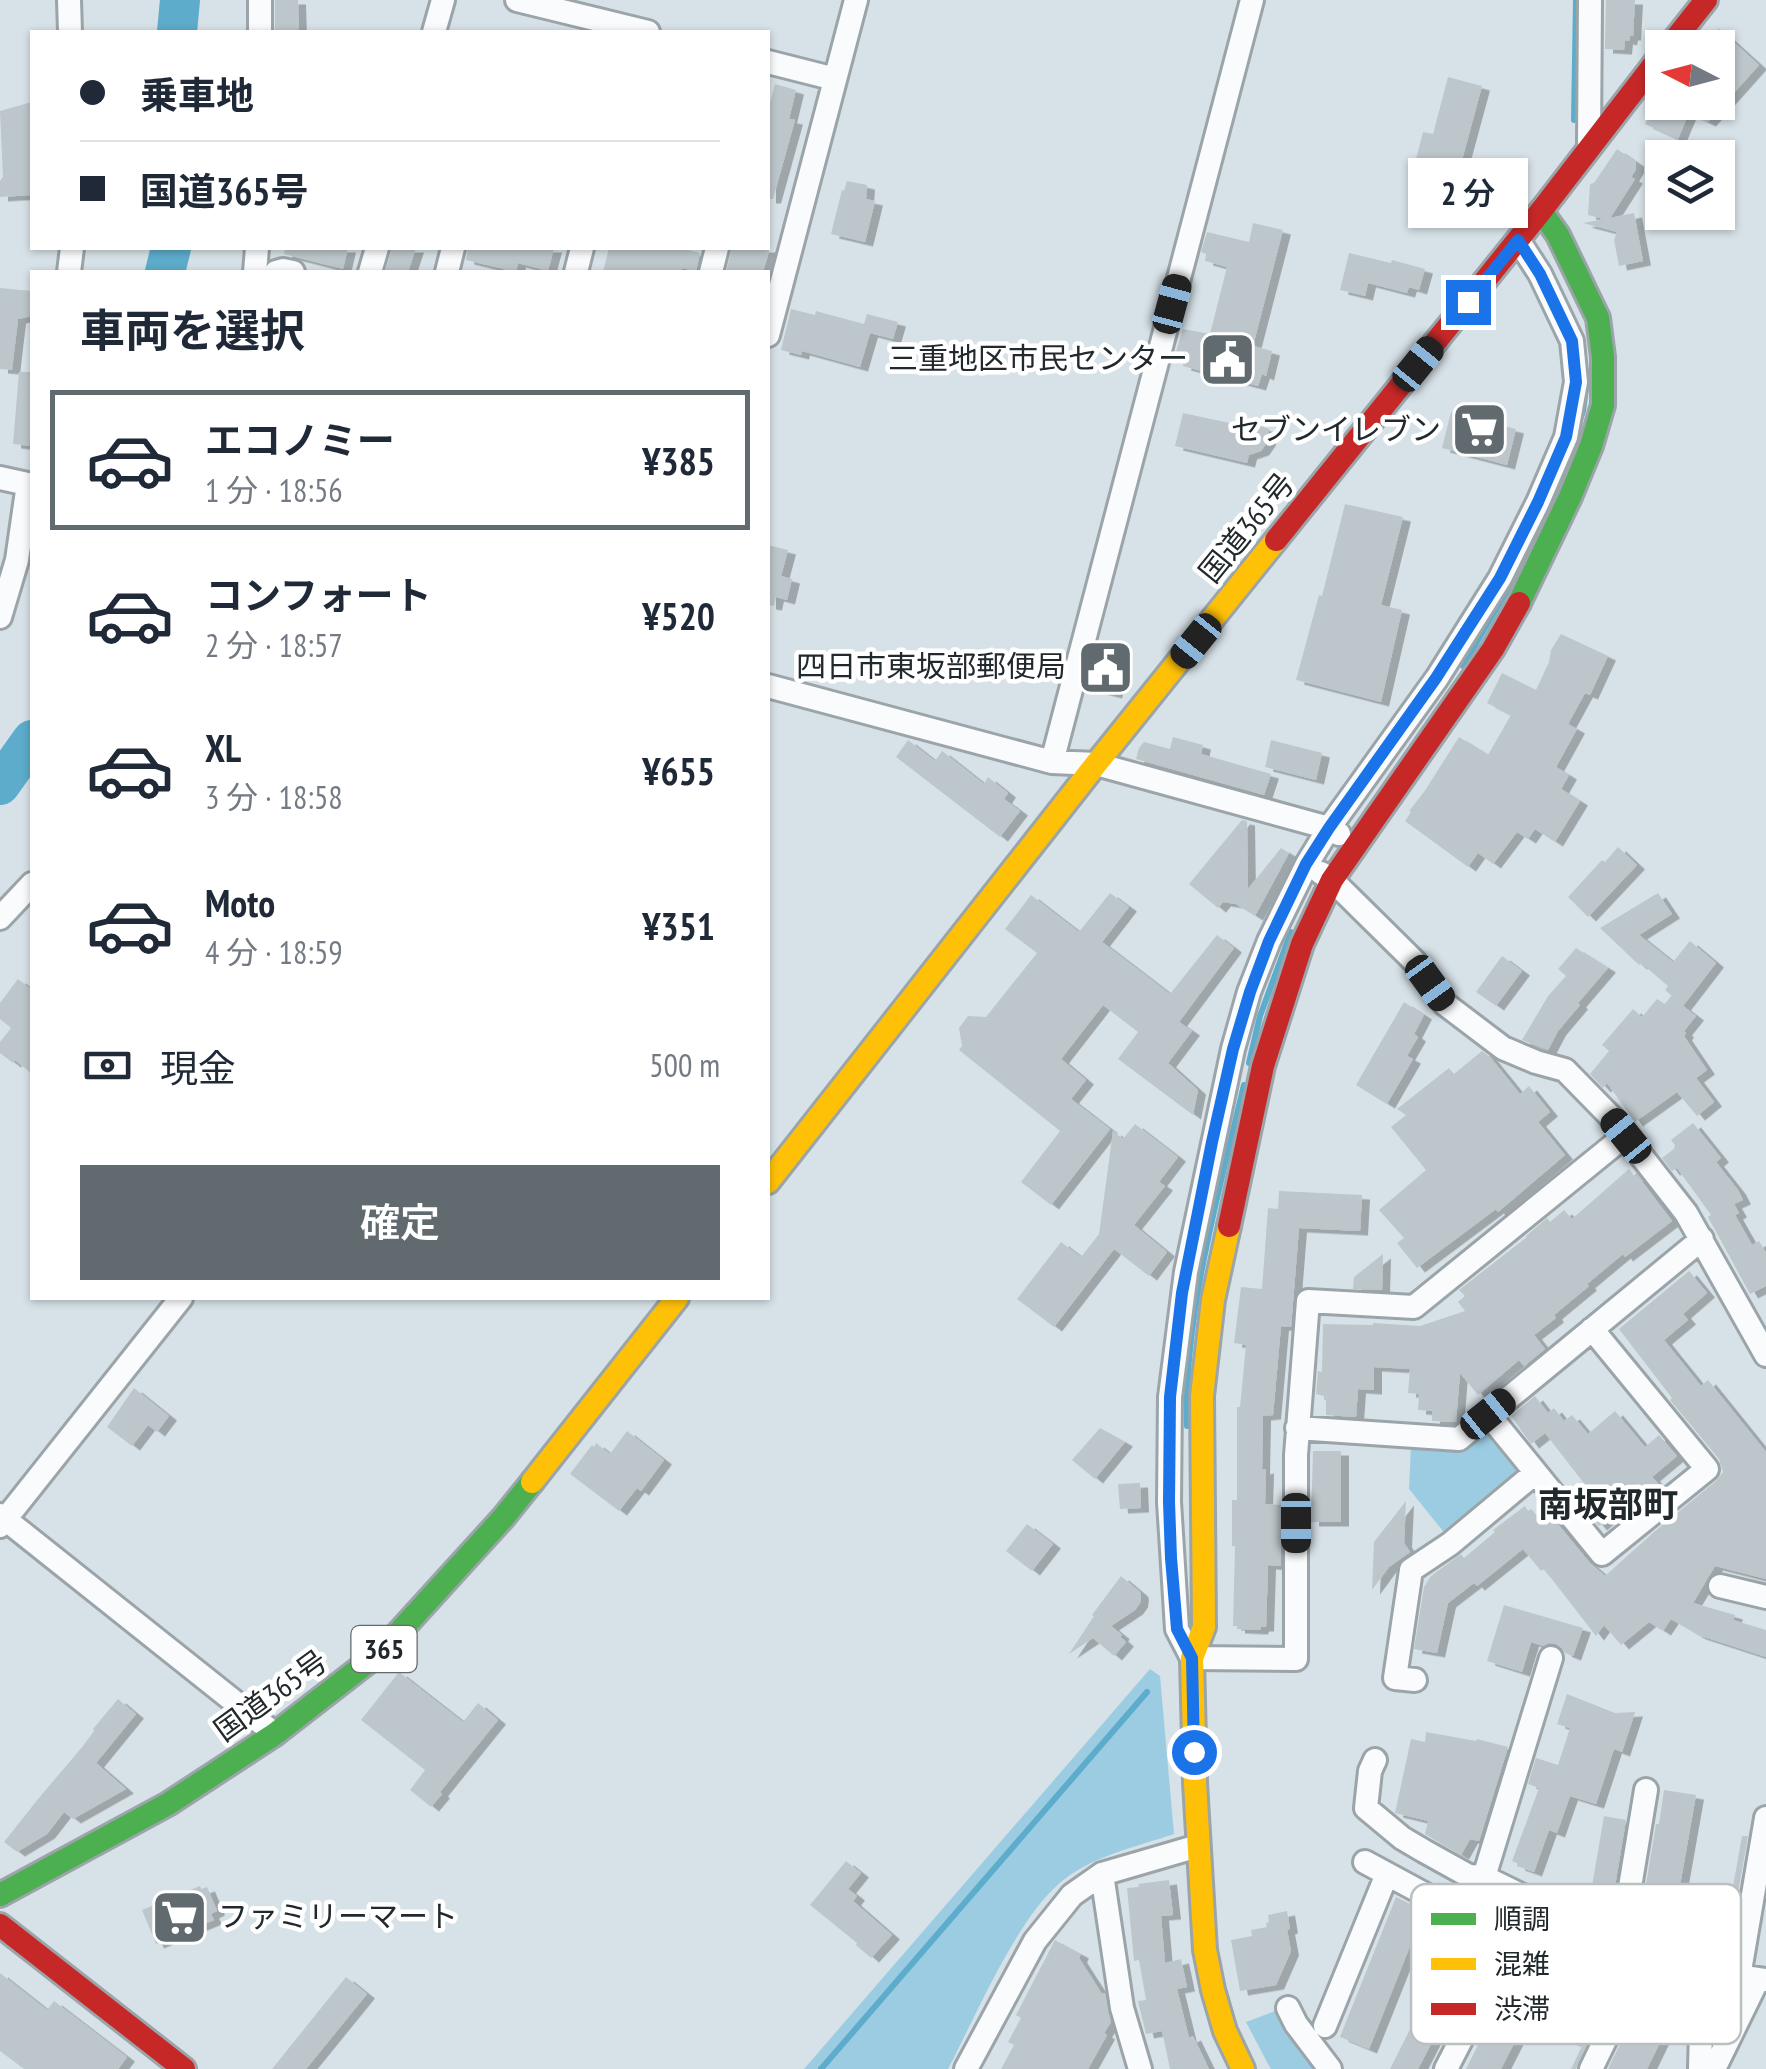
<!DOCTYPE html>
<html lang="ja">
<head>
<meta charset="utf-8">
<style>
  body { margin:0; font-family:"PT Sans Narrow","Noto Sans JP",sans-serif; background:#f6f6f7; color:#1f2937; height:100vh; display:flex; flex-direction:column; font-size:38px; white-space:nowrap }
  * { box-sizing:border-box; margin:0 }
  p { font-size:32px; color:#747a83 }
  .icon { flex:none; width:55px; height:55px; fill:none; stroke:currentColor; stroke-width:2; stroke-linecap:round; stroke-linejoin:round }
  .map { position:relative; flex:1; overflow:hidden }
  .sheet { position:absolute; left:30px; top:270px; width:740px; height:1030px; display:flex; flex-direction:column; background:#fff; border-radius:0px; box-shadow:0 2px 8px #0004 }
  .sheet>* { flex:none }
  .hud { position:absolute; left:30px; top:30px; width:740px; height:220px; border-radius:0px; box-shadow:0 2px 8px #0004; display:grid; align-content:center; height:220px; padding:0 50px; background:#fff }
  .needle { width:65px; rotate:276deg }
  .controls { position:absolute; left:1645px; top:30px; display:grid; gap:20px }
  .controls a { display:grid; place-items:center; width:90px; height:90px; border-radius:0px; background:#fff; box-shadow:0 2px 8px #0004; font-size:50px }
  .end { position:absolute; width:45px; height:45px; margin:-22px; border:12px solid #1a73e8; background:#fff; box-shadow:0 0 0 5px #fff }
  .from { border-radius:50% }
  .bubble { position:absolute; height:70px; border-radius:0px; background:#fff; box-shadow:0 2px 8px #0004; font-size:32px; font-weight:600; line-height:70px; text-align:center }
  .car { position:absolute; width:30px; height:60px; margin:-30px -15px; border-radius:12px; box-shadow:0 0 8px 2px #0007; background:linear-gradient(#222 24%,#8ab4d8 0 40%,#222 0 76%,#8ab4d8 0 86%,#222 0) }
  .hud b { display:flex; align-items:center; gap:35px; height:95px; font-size:38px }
  .hud b+b { border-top:2px solid #e0e1e3 }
  .hud i { width:25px; height:25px; background:#1f2937 }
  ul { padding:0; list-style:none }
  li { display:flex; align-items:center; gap:30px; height:140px; margin:0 20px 15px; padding:0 30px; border:5px solid transparent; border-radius:0px }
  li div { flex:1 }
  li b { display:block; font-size:38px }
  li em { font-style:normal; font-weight:600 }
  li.on { border-color:#616a6e }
  li>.icon { width:90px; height:90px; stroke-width:1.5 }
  h2 { padding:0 50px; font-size:45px; line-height:120px }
  .pay { display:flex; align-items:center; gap:25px; height:110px; padding:0 50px; font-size:38px }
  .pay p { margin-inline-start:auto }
  .primary-button { display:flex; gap:20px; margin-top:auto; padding:20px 50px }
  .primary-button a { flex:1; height:115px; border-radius:0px; background:#616a6e; color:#fff; font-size:40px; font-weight:600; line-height:115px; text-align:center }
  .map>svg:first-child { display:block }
</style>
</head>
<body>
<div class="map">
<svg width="1766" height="2069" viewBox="0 0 1766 2069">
  <defs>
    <filter id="shadow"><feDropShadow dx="8" dy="4.5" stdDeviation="0" flood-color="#0004"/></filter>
  </defs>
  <rect width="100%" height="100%" fill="#d7e2e8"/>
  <!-- green -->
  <path fill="#9ccce2" d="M1486 1429 1520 1475 1447 1536 1409 1489 1411 1445Z
    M1150 1669 1160 1676 1174 1834C1138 1846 1097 1855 1066 1878 1019 1912 976 2016 948 2069H804Z
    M1278 2010 1317 2069H1271L1268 2064 1246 2022Z"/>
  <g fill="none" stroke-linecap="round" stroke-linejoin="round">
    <!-- stream -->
    <path stroke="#5daccb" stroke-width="6" d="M1574 120 1576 0
      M1579 423 1583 411 1588 373
      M1463 666 1506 592 1515 572
      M1249 1063 1260 1016 1291 932
      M1187 1426C1183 1318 1219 1191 1244 1085
      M821 2069 1147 1692"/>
    <!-- river -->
    <path stroke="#5daccb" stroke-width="40" d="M177 32 180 0
      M165 272 171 248
      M0 785 32 740"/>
  </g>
  <!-- building -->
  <path fill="#bdc6cb" filter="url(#shadow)" d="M275 0H298L299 32H275Z
    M1606 0H1635L1633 36H1630L1629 41 1625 40 1624 50 1605 49Z
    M1718 28 1759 65 1708 122 1689 113 1678 139 1645 124 1654 102H1718Z
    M1448 77 1482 86 1462 160 1466 161 1462 175 1503 187 1497 211 1408 190 1423 132 1433 134Z
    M775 84 796 90 789 119 795 120 773 199H768V111Z
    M32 102V195L0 197V181L3 177 0 111Z
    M1617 149 1636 162V169L1631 177 1635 179 1610 218 1634 213 1643 261 1619 266 1614 240 1617 232 1583 223 1604 219 1588 215 1590 184 1594 183Z
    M847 181 867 185 866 199 875 201 865 242 831 234 842 190 844 191Z
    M1253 223 1283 230 1253 346 1272 351 1266 376 1262 374 1258 386 1183 366 1185 357 1175 355 1183 329 1210 334 1227 267 1205 261 1206 254 1201 252 1207 232 1249 242Z
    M285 248H348L343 269 284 254Z
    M392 248H416L408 272H385Z
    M468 248H554L548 271 518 263 516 272 466 260Z
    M609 248H679L700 253 696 271 682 268 681 272H603Z
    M732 248H770L763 272H726Z
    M1349 253 1391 263 1392 260 1425 269 1419 290 1409 287 1407 293 1368 283 1365 296 1340 290Z
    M0 288 32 291V316L18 319 12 370 0 369Z
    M791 309 815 315 816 311 864 324 867 314 898 322 893 339 870 333 860 367 802 351 801 355 781 350Z
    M19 372H32V446L13 444Z
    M1451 412 1516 429 1507 465 1442 448Z
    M1183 413 1248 427 1249 422 1269 429 1268 441 1261 451 1249 455 1247 463 1175 446Z
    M1345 504 1403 517 1381 605 1402 610 1381 702 1296 680 1319 595 1322 596Z
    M768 545 788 550 781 576 792 579 787 600 776 597 774 606 768 605Z
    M1561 634 1608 656 1590 695 1585 693 1568 724 1577 729 1556 767 1569 775 1561 789 1580 801 1555 842 1535 829 1528 839 1517 832 1493 864 1478 853 1468 867 1405 821 1411 812 1409 811 1424 792 1459 737 1488 755 1511 715 1487 703 1502 673 1536 690 1549 662 1551 650Z
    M1098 644 1117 649 1114 658 1123 660 1114 694 1087 687Z
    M1173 737 1203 745 1201 754 1271 774 1264 795 1136 759 1139 748 1144 742 1170 749Z
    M908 740 935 761 942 751 984 784 988 777 1008 793 1004 799 1020 811 1000 837 896 757Z
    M1271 740 1322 753 1316 780 1265 767Z
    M1242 820 1247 821 1248 889 1281 848 1289 853 1255 916 1236 904 1223 902 1218 908 1189 884Z
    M1618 847 1637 865 1588 917 1568 897 1602 860 1605 862Z
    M1110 893 1129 907 1102 942 1170 994 1217 935 1234 948 1179 1022 1192 1031 1168 1063 1198 1090 1193 1115 1118 1059 1138 1032 1103 1005 1061 1059 1086 1080 1071 1099 1110 1129 1051 1205 1021 1182 1060 1131 959 1050 962 1046 959 1028 968 1016 986 1017 1037 953 1005 929 1031 895 1079 932Z
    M1658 893 1672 914 1639 935 1673 962 1690 941 1716 963 1683 1006 1696 1016 1684 1031 1686 1033 1684 1036 1707 1070 1696 1078 1714 1102 1697 1116 1677 1092 1635 1122 1607 1083 1603 1088 1590 1074 1609 1051 1602 1045 1633 1009 1642 1017 1657 999 1665 1004 1671 996 1674 998 1665 990 1668 986 1641 963 1639 965 1600 928Z
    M1576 948 1608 968 1578 1003 1580 1005 1558 1031 1548 1050 1522 1040 1548 996 1566 976 1558 969Z
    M1502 956 1522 971 1496 1006 1476 992Z
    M18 979 32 990V1074L15 1060 13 1063 0 1053V1042L11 1028 0 1019V1003Z
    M1404 1002 1424 1015 1414 1034 1418 1037 1407 1056 1413 1059 1387 1104 1356 1085Z
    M1482 1051 1490 1057 1520 1094 1529 1086 1550 1112 1538 1122 1565 1155 1498 1212 1496 1209 1417 1268 1397 1243 1404 1238 1379 1210 1426 1170 1391 1127 1406 1115 1397 1109 1449 1068 1454 1074Z
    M1693 1123 1721 1158 1716 1162 1738 1190 1743 1200 1734 1204 1739 1213 1735 1215 1752 1245 1759 1241 1766 1253V1286L1750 1294 1708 1217 1711 1215 1677 1168 1672 1171 1662 1158 1674 1149 1675 1145 1671 1140Z
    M1135 1124 1178 1157 1159 1182 1165 1186 1134 1225 1167 1252 1149 1276 1114 1249 1054 1327 1017 1299 1061 1242 1081 1257 1099 1234 1113 1131 1123 1139Z
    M1629 1169 1635 1177 1637 1175 1672 1221 1625 1257 1623 1254 1587 1284 1589 1286 1554 1315 1556 1318 1534 1335 1545 1349 1524 1366 1519 1360 1478 1395 1460 1373 1456 1422 1432 1421V1411L1418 1410 1419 1394 1408 1393 1410 1369 1374 1367V1390L1358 1389 1356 1417 1326 1415V1400H1324V1396L1316 1394 1318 1371 1322 1372 1323 1324 1373 1325V1323L1420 1326 1465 1311 1458 1302 1465 1296 1459 1290 1527 1237 1526 1236 1547 1218 1550 1222 1564 1210 1572 1219Z
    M1279 1191 1362 1195 1360 1231 1299 1228 1291 1327 1281 1326 1273 1415 1263 1416 1262 1470 1266 1469 1265 1504 1281 1505V1566L1268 1565 1266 1627H1261L1260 1630 1237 1629V1626H1233L1235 1546H1232V1500H1237V1407H1240L1246 1345 1234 1343 1241 1287 1262 1289 1268 1208 1278 1209Z
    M1383 1254 1382 1290 1353 1289 1354 1277Z
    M1689 1271 1707 1293 1683 1314 1688 1320 1664 1340 1701 1386 1708 1380 1766 1452V1579L1715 1566 1693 1603 1735 1615 1733 1620 1766 1630V1657L1698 1635 1671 1619 1663 1631 1649 1622 1621 1645 1604 1625 1596 1636 1544 1569 1541 1571 1523 1549 1477 1586 1474 1583 1448 1603 1437 1653 1414 1649 1424 1587 1431 1576 1461 1554 1464 1558 1495 1532 1493 1530 1525 1506 1528 1511 1531 1509 1538 1518 1547 1511 1590 1563 1605 1576 1654 1532 1716 1481 1723 1472 1719 1459 1670 1400 1672 1398 1619 1329Z
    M134 1388 169 1416 157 1432 148 1425 132 1446 107 1427Z
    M1535 1396 1548 1413 1554 1408 1564 1421 1572 1415 1588 1434 1615 1411 1645 1447 1659 1435 1677 1456 1652 1477 1661 1487 1635 1508 1629 1500 1599 1526 1582 1505 1593 1495 1545 1433 1531 1444 1511 1416Z
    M1100 1428 1125 1442 1095 1479 1072 1460Z
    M627 1431 664 1460 641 1491 637 1488 619 1511 570 1474 592 1445 594 1447 596 1443 610 1454Z
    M1313 1451H1341V1522H1311Z
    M1140 1483 1141 1508 1120 1509 1118 1484Z
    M1406 1501 1404 1543 1410 1552 1389 1567 1372 1590 1374 1542Z
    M1027 1524 1053 1544 1032 1571 1006 1551Z
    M1121 1576 1140 1592 1141 1595 1140 1603 1135 1610 1111 1626 1122 1635 1120 1637 1126 1642 1114 1656 1093 1638 1069 1654 1094 1616 1092 1615Z
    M1504 1605 1583 1628 1573 1656 1565 1653 1556 1644 1549 1643 1543 1646 1531 1642 1522 1672 1487 1661Z
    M399 1672 463 1722 478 1703 498 1720 440 1792 442 1794 431 1807 410 1790 425 1770 361 1720Z
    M1567 1694 1615 1713 1635 1712 1622 1752 1614 1749 1596 1804 1570 1796 1557 1833 1549 1830 1534 1872 1517 1866V1863L1512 1861 1539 1788 1528 1784 1536 1758 1558 1765 1570 1728 1557 1724Z
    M118 1699 136 1714 96 1763 126 1789 73 1819 64 1812 47 1834 17 1852 4 1842 38 1799 83 1746 94 1731 93 1729Z
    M1426 1732 1476 1741 1477 1739 1508 1747 1479 1841 1470 1839 1461 1855 1425 1834 1428 1821 1395 1813 1411 1739 1425 1742Z
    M1664 1790 1696 1795 1670 1942 1640 1937 1641 1927H1639L1656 1824H1659Z
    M1604 1816 1626 1820 1609 1922H1604L1608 1889 1592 1886Z
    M1742 1836H1748L1730 1938 1724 1937Z
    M846 1861 861 1873 848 1889 857 1896 853 1901 892 1935 871 1958 856 1945 857 1943 810 1905Z
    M1169 1880 1173 1915 1161 1916 1165 1963 1181 1959 1187 1987 1177 1989 1189 2038 1193 2036 1209 2069H1170L1162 2031 1146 2034 1138 2001 1146 2000 1139 1960 1134 1961 1127 1888 1139 1887 1138 1884Z
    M200 1886 201 1889 207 1887 217 1911 211 1914 214 1920 156 1944 142 1910Z
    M1396 1897 1424 1911 1369 2049 1340 2037Z
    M1287 1911 1290 1929 1287 1930 1291 1951 1276 1985 1240 1991 1231 1940 1252 1936 1251 1930 1267 1927 1266 1923 1269 1922 1268 1915Z
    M1459 1932 1481 1944 1434 2038 1418 2069H1390Z
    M1055 1940 1081 1954 1079 1958 1102 1994 1105 1993 1111 2022 1104 2033 1107 2035 1088 2069H1001L1014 2045 1008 2042 1021 2018 1016 2015Z
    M1522 1957 1550 1972 1501 2069H1466Z
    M0 1973 47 2010 54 2001 127 2057 118 2069H24L0 2051Z
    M346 1977 367 1994 306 2069H272Z
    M1587 1994 1607 2002 1576 2069H1571L1582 2046 1566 2039Z
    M1634 2015 1666 2030 1647 2069H1608Z"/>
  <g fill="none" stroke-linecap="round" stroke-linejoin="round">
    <defs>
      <path id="street" d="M69 0 70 32
        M260 0V32
        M517 0 648 32
        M434 32 443 0
        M768 62 835 79
        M1589 142 1590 0
        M1518 240 1540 274 1572 341 1576 382 1566 437 1538 502 1500 578 1437 678 1329 828 1307 864 1269 941 1249 992 1233 1049 1186 1272 1170 1397 1169 1502 1177 1629 1192 1658 1296 1659V1455L1308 1301 1414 1307 1626 1135
        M69 272 72 248
        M255 272 257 248
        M276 272 283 270 293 272
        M370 272 377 248
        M447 272 453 248
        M576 272 582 248
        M711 272 717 248
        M768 335 856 0
        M0 478 32 485
        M0 617 17 560 28 484
        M768 686 1052 762 1096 764 1329 828 1339 834
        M1052 762 1252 0
        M1321 873 1332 880 1415 962 1445 1004 1503 1048 1536 1062 1565 1070 1610 1116 1686 1213 1766 1355
        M0 918 32 884
        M1488 1414 1602 1554 1707 1469 1592 1329
        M1297 1428 1459 1439 1702 1239
        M0 1515 275 1734
        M0 1526 181 1298
        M1720 1586 1766 1597
        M1415 1680 1395 1678 1411 1570 1450 1544 1535 1473
        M1375 1760 1370 1771 1366 1808 1402 1838 1424 1851 1469 1876 1484 1877 1523 1896 1561 1921 1613 1959 1758 1979
        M1365 1862 1476 1922 1489 1923 1627 1995 1701 2030 1700 2069
        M1102 1874 1122 2008 1140 2069
        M1484 1877 1551 1658
        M1618 1960 1646 1790
        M1739 1977 1766 1818
        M1288 2008 1296 2024 1330 2069
        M1325 2026 1387 1874
        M966 2069 1035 1941 1072 1895 1102 1874 1198 1846
        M1446 2069 1514 1937
        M1591 2069 1627 1995
        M1714 2069 1758 1979 1766 1980"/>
      <path id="fast" d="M1519 603 1570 497 1591 446 1603 405V357L1598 318 1558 235 1541 211
        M0 1895 168 1804 275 1734 382 1651 503 1518 532 1482"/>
      <path id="slow" d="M768 1182 1096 764 1276 540
        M1229 1226 1213 1300 1202 1396 1204 1627 1192 1658 1195 1783 1205 1950 1213 1990 1225 2031 1243 2069
        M532 1482 677 1298"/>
      <path id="jam" d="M1668 48 1706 0
        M1276 540 1541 211 1662 54
        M1229 1226 1263 1066 1302 944 1332 880 1493 649 1519 603
        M0 1925 184 2069"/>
    </defs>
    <!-- street casing -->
    <use href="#street" stroke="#9ba4a9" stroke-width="28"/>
    <!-- fast casing -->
    <use href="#fast" stroke="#9ba4a9" stroke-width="28"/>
    <!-- slow casing -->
    <use href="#slow" stroke="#9ba4a9" stroke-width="28"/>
    <!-- jam casing -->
    <use href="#jam" stroke="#9ba4a9" stroke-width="28"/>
    <!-- street -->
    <use href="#street" stroke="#f9fbfc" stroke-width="22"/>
    <!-- fast -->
    <use href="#fast" stroke="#4caf50" stroke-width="22"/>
    <!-- slow -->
    <use href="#slow" stroke="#ffc107" stroke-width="22"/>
    <!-- jam -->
    <use href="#jam" stroke="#c62828" stroke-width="22"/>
  </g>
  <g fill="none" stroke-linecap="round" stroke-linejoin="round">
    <!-- route -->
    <path stroke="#1a73e8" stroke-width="12" d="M1194 1752 1192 1658 1177 1629 1171 1558 1169 1502 1170 1397 1182 1293 1212 1142 1233 1049 1250 992 1269 941 1306 864 1329 828 1436 678 1500 578 1538 502 1566 437 1576 382 1572 341 1540 274 1518 240 1468 302"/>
  </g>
  <!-- icons -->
  <defs>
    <symbol id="civic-square" viewBox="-11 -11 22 22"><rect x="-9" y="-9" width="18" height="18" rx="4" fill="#616a6e" stroke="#fff"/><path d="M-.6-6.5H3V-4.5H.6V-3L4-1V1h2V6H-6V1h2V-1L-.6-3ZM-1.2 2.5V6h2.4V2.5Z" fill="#fff"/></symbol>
    <symbol id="supermarket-square" viewBox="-11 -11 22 22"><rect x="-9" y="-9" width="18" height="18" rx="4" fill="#616a6e" stroke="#fff"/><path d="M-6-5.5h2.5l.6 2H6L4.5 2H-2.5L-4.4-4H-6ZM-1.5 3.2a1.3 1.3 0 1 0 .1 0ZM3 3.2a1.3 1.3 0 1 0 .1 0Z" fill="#fff"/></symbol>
  </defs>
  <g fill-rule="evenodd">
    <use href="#civic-square" x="1196" y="328" width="63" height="63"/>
    <use href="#supermarket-square" x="1448" y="398" width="63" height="63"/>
    <use href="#civic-square" x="1074" y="636" width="63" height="63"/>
    <use href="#supermarket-square" x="148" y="1886" width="63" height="63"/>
  </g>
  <g text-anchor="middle" stroke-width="9" stroke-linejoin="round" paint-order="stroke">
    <!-- shield labels -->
    <rect fill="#fff" stroke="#64696c" stroke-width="2.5" x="351.5" y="1626" width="65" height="46" rx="8"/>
    <g font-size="28" font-weight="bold" fill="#21292d">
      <text x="384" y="1659">365</text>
    </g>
    <!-- poi labels -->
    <g font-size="30" fill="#21292d" stroke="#fff" text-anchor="end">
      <text x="1188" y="369">三重地区市民センター</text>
      <text x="1441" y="440">セブンイレブン</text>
      <text x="1066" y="677">四日市東坂部郵便局</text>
      <text x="218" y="1927" text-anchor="start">ファミリーマート</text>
    </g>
    <!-- street labels -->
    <g font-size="30" fill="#21292d" stroke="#fff">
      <text transform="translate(1247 528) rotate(-51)" y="10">国道365号</text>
      <text transform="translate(271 1696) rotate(-36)" y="10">国道365号</text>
    </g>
    <!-- quarter labels -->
    <g font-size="35" font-weight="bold" fill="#21292d" stroke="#fff">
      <text x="1608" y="1517">南坂部町</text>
    </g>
  </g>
  <!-- legend -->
  <rect x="1411" y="1884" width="330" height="160" rx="15" fill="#fff" stroke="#bcbfc0" stroke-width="2.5"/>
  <rect x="1431" y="1913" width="45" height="12" fill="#4caf50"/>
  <rect x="1431" y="1958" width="45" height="12" fill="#ffc107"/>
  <rect x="1431" y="2003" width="45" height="12" fill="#c62828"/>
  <g font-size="28" fill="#21292d">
    <text x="1494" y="1929">順調</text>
    <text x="1494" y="1974">混雑</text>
    <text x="1494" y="2019">渋滞</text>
  </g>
</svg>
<div class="controls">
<a><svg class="needle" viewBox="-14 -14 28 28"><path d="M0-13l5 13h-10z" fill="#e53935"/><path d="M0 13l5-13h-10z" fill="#747a83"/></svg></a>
<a><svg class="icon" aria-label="layers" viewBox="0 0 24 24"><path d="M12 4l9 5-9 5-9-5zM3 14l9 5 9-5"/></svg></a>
</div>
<i class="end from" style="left:1194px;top:1752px"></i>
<i class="end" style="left:1468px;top:302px"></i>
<div class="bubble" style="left:1408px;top:158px;width:120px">2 分</div>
<i class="car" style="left:1172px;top:304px;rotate:15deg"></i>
<i class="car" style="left:1418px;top:364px;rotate:39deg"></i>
<i class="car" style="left:1196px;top:641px;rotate:219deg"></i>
<i class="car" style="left:1430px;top:983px;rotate:144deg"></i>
<i class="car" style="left:1626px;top:1136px;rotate:321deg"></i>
<i class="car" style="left:1488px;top:1414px;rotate:51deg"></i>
<i class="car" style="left:1296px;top:1523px;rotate:180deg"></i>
<div class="hud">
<b><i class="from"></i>乗車地</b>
<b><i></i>国道365号</b>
</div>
<section class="sheet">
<h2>車両を選択</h2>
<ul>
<li class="on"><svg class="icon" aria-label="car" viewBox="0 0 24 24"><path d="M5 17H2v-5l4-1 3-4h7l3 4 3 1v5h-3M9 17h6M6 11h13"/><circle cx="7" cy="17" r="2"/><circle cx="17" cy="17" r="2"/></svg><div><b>エコノミー</b><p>1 分 · 18:56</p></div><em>¥385</em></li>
<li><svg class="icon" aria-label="car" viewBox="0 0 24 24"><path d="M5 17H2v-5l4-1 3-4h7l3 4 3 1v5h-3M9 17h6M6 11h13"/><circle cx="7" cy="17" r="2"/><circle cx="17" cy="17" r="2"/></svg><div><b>コンフォート</b><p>2 分 · 18:57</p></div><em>¥520</em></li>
<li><svg class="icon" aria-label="car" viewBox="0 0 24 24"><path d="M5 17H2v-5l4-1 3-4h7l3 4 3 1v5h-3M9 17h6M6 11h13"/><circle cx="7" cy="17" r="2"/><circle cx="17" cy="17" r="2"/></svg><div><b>XL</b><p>3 分 · 18:58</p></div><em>¥655</em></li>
<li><svg class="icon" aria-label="car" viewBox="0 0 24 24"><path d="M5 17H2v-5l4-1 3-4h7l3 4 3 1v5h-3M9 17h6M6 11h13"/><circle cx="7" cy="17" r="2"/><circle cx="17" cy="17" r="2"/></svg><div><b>Moto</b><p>4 分 · 18:59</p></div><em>¥351</em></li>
</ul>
<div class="pay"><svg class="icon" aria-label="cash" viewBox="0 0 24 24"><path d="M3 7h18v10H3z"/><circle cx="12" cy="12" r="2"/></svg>現金<p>500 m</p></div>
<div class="primary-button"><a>確定</a></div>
</section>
</div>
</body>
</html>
